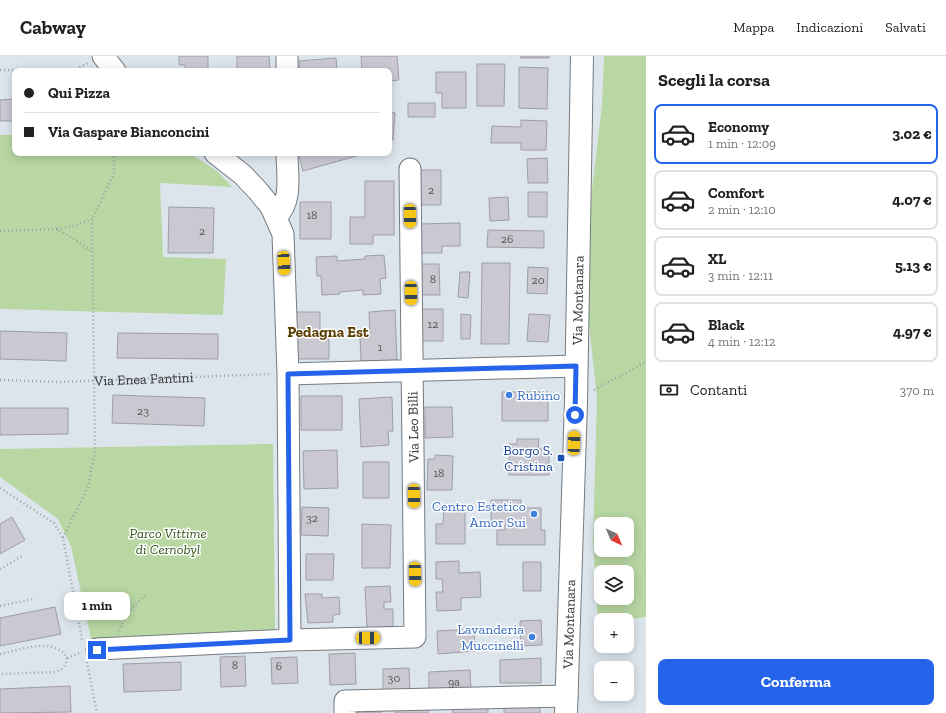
<!DOCTYPE html>
<html lang="it">
<head>
<meta charset="utf-8">
<style>
  body { margin:0; font-family:"Zilla Slab",serif; background:#f2f2f2; color:#222; height:100vh; display:flex; flex-direction:column; font-size:15px; white-space:nowrap }
  * { box-sizing:border-box; margin:0 }
  p { font-size:13px; color:#767676 }
  .icon { flex:none; width:22px; height:22px; fill:none; stroke:currentColor; stroke-width:2; stroke-linecap:round; stroke-linejoin:round }
  .map { position:relative; flex:1; overflow:hidden }
  .side { display:flex; flex-direction:column; background:#fff; width:300px }
  .side>* { flex:none }
  .guide { position:absolute; left:12px; top:12px; width:380px; height:88px; border-radius:8px; box-shadow:0 2px 10px #0003; display:grid; align-content:center; height:88px; padding:0 12px; background:#fff }
  .needle { width:26px; rotate:136deg }
  .fabs { position:absolute; left:594px; top:461px; display:grid; gap:8px }
  .fabs a { display:grid; place-items:center; width:40px; height:40px; border-radius:8px; background:#fff; box-shadow:0 2px 10px #0003; font-size:20px }
  .end { position:absolute; width:18px; height:18px; margin:-9px; border:5px solid #2563eb; background:#fff; box-shadow:0 0 0 2px #fff }
  .from { border-radius:50% }
  .bubble { position:absolute; height:28px; border-radius:8px; background:#fff; box-shadow:0 2px 10px #0003; font-size:13px; font-weight:700; line-height:28px; text-align:center }
  .car { position:absolute; width:12px; height:24px; margin:-12px -6px; border-radius:5px; box-shadow:0 0 3px 1px #0007; background:linear-gradient(#f5c518 24%,#345 0 40%,#f5c518 0 76%,#345 0 86%,#f5c518 0) }
  .guide b { display:flex; align-items:center; gap:14px; height:38px; font-size:15px }
  .guide b+b { border-top:1px solid #e0e0e0 }
  .guide i { width:10px; height:10px; background:#222 }
  ul { padding:0; list-style:none }
  li { display:flex; align-items:center; gap:12px; height:60px; margin:0 8px 6px; padding:0 4px; border:2px solid #e0e0e0; border-radius:8px }
  li div { flex:1 }
  li b { display:block; font-size:15px }
  li em { font-style:normal; font-weight:700 }
  li.current { border-color:#2563eb }
  li>.icon { width:36px; height:36px; stroke-width:1.5 }
  h2 { padding:0 12px; font-size:18px; line-height:48px }
  .pay { display:flex; align-items:center; gap:10px; height:44px; padding:0 12px; font-size:15px }
  .pay p { margin-inline-start:auto }
  .action { display:flex; gap:8px; margin-top:auto; padding:8px 12px }
  .action a { flex:1; height:46px; border-radius:8px; background:#2563eb; color:#fff; font-size:16px; font-weight:700; line-height:46px; text-align:center }
  header { display:flex; align-items:center; gap:24px; box-sizing:border-box; height:56px; padding:0 20px; background:#fff; border-bottom:1px solid #e0e0e0 }
  header strong { font-size:19px }
  nav { display:flex; gap:22px; margin-inline-start:auto; font-size:14px }
  main { display:flex; flex:1; min-height:0 }
  .map>svg:first-child { display:block }
</style>
</head>
<body>
<header>
<strong>Cabway</strong>
<nav><a>Mappa</a><a>Indicazioni</a><a>Salvati</a></nav>
</header>
<main>
<div class="map">
<svg width="646" height="657" viewBox="0 0 646 657">
  <rect width="100%" height="100%" fill="#dde5ec"/>
  <!-- green -->
  <path fill="#b8d7a3" fill-rule="evenodd" d="M604 0H646V561L625 564H601V568H598L593 485 597 342 583 212 602 48ZM601 468H627V494H601ZM601 516H627V542H601Z
    M0 79H15V97H189L217 115 232 131 160 127 163 201 226 203 223 259 0 253Z
    M273 388 275 576 91 583 71 490 58 463 0 421V393Z"/>
  <!-- building -->
  <path fill="#cac8d1" stroke="#9f9da6" d="M179 0H208V15H185V9H179Z
    M237 0H269L270 15H237Z
    M361 0H397L399 24 389 25V15H362Z
    M521 0H549V2H520Z
    M336 2 337 14 300 15 299 5Z
    M477 8H505L504 50H477Z
    M519 11 548 12 547 53 519 52Z
    M436 16H466V52H442V37H436Z
    M15 43V65H0V44Z
    M408 47H435V61H408Z
    M389 56 395 57 393 84H389Z
    M521 64 547 65 546 94H521V87H491L492 70 521 71Z
    M298 97H367L303 115Z
    M547 102 548 127H528L527 103Z
    M418 114H441V149H418Z
    M365 125H394V179H373V188H350V161H365Z
    M528 136H547V161H528Z
    M508 141 509 164 490 165 489 142Z
    M300 146H331V183H300Z
    M169 151 214 152 213 197H168Z
    M460 167V190H442V197H418V168Z
    M488 174 544 175V192L487 191Z
    M384 199 386 222 380 223 381 238 363 239V234L339 236 340 238 322 239 321 220H317L316 201 337 200V205L365 203V200Z
    M482 207H510L509 288H481Z
    M420 208H439L440 239H421Z
    M528 211 548 212 547 238 527 237Z
    M460 216H470L468 242 458 241Z
    M419 253H443V285H419Z
    M395 254 397 304 361 305 360 282 370 281 369 256Z
    M296 256H320V282H329V303H297Z
    M461 258 471 259 470 283H461Z
    M529 258 550 259 548 286 527 285Z
    M0 275 67 277 66 305 0 303Z
    M118 277 218 278V303L117 302Z
    M502 336H548V365H502Z
    M113 339 205 342 204 370 112 367Z
    M301 340H342V374H301Z
    M392 341 393 375H388L389 389 361 391 359 343Z
    M425 351H452L453 381 425 382Z
    M0 352H68V378L0 379Z
    M517 383H539L538 393H549V419H509V388H517Z
    M337 394 338 432 304 433 303 395Z
    M435 399 453 400 452 434H427L428 403H435Z
    M363 406H389V442H363Z
    M491 444H521V452H541V474H545V489H497V474H505V466L491 467Z
    M444 450H465V488H436V468H443Z
    M302 451 329 452 328 480 301 479Z
    M12 461 25 484 0 498V468Z
    M362 468 391 469 390 512H362Z
    M306 498H334L333 524H306Z
    M459 505V517L480 516 481 541 461 542V554L437 555 436 536H443L442 523H436V506Z
    M523 506H541V535H523Z
    M390 530 391 546H384V553H393V571L367 572 365 531Z
    M305 538H322V542L339 541 340 558 333 559V566L308 567Z
    M55 551 61 578 0 590V562Z
    M541 564 542 589 521 590 520 565Z
    M474 573 475 595 438 598 437 575Z
    M355 597 356 628 330 629 329 598Z
    M245 600 246 630 221 631 220 601Z
    M297 601 298 627 272 628 271 602Z
    M541 602V627H500V604Z
    M181 606V634L124 636 123 608Z
    M409 612 410 636 383 637V613Z
    M470 614 471 635 429 637V616Z
    M70 630 71 656 0 657V633Z
    M540 649V657H504V651Z
    M428 650V657H395V651Z
    M452 652H488V657H453Z
    M381 653V657H352V654Z"/>
  <g fill="none" stroke-linecap="round" stroke-linejoin="round">
    <defs>
      <path id="minor" d="M103 0 115 15
        M287 15V0
        M215 97 243 119 258 135 271 151 283 178 288 318 290 584
        M276 161C293 145 287 118 287 97
        M288 318 576 310
        M97 593 290 584 415 581 410 113
        M345 657V645L567 640"/>
      <g id="major">
        <path id="s2" d="M566 657 576 345 582 0"/>
      </g>
    </defs>
    <!-- minor casing -->
    <use href="#minor" stroke="#747b81" stroke-width="23"/>
    <!-- major casing -->
    <use href="#major" stroke="#747b81" stroke-width="24"/>
    <!-- path -->
    <g stroke="#9ba1a6" stroke-width="2.5" stroke-dasharray="1 3" stroke-linecap="butt">
      <path d="M0 14H74L88 7"/>
      <path d="M57 173 74 170 92 163"/>
      <path d="M0 175 57 173 76 184 92 196"/>
      <path id="s1" d="M0 324 59 326 272 318"/>
      <path d="M594 334 646 306"/>
      <path d="M0 432 54 467 63 482 82 584"/>
      <path d="M63 482 88 431 95 395 92 163 114 118V97"/>
      <path d="M0 513 22 500"/>
      <path d="M0 550 33 543"/>
      <path d="M119 575C124 561 134 549 145 539"/>
      <path d="M0 598C19 594 55 580 67 602 66 610 63 613 55 616L0 618"/>
      <path d="M67 602 82 596"/>
      <path d="M87 606 97 657"/>
    </g>
    <!-- minor -->
    <use href="#minor" stroke="#fff" stroke-width="21"/>
    <!-- major -->
    <use href="#major" stroke="#fff" stroke-width="22"/>
  </g>
  <g fill="none" stroke-linecap="round" stroke-linejoin="round">
    <!-- route -->
    <path stroke="#2563eb" stroke-width="5" d="M97 594 290 584 288 318 576 310 575 359"/>
  </g>
  <!-- markers -->
  <g fill="#3f7fe0" stroke="#fff" stroke-width="1.5">
    <circle cx="509" cy="339" r="4"/>
    <circle cx="534" cy="458" r="4"/>
    <circle cx="532" cy="581" r="4"/>
  </g>
  <rect fill="#1a4fb4" stroke="#fff" stroke-width="1.5" x="557" y="398" width="8" height="8" rx="2"/>
  <g text-anchor="middle" stroke-width="3" stroke-linejoin="round" paint-order="stroke">
    <!-- number labels -->
    <g font-size="12" fill="#56585b">
      <text x="431" y="138">2</text>
      <text x="312" y="163">18</text>
      <text x="202" y="179">2</text>
      <text x="507" y="187">26</text>
      <text x="433" y="227">8</text>
      <text x="538" y="228">20</text>
      <text x="433" y="272">12</text>
      <text x="380" y="295">1</text>
      <text x="143" y="359">23</text>
      <text x="439" y="421">18</text>
      <text x="312" y="466">32</text>
      <text x="235" y="613">8</text>
      <text x="279" y="614">6</text>
      <text x="394" y="626">30</text>
      <text x="454" y="630">9a</text>
    </g>
    <!-- street labels -->
    <g font-size="14" fill="#2f3234" stroke="#fff">
      <text dy="5" stroke="none"><textPath href="#s2" startOffset="413">Via Montanara</textPath></text>
      <text dy="5" stroke="none"><textPath href="#s1" startOffset="144">Via Enea Fantini</textPath></text>
      <text transform="translate(413 371) rotate(-91)" y="5">Via Leo Billi</text>
      <text dy="5" stroke="none"><textPath href="#s2" startOffset="89">Via Montanara</textPath></text>
    </g>
    <!-- shop labels -->
    <g font-size="14" fill="#366cbe" stroke="#fff" text-anchor="end">
      <text x="517" y="344" text-anchor="start">Rubino</text>
      <text x="526" y="455">Centro Estetico<tspan x="526" dy="16">Amor Sui</tspan></text>
      <text x="524" y="578">Lavanderia<tspan x="524" dy="16">Muccinelli</tspan></text>
    </g>
    <!-- transit labels -->
    <g font-size="14" fill="#164399" stroke="#fff" text-anchor="end">
      <text x="553" y="399">Borgo S.<tspan x="553" dy="16">Cristina</tspan></text>
    </g>
    <!-- park labels -->
    <g font-size="14" font-style="italic" fill="#335317" stroke="#fff">
      <text x="168" y="482">Parco Vittime<tspan x="168" dy="16">di Cernobyl</tspan></text>
    </g>
    <!-- neighbourhood labels -->
    <g font-size="15" font-weight="bold" fill="#5a3d00" stroke="#fff">
      <text x="328" y="281">Pedagna Est</text>
    </g>
  </g>
</svg>
<div class="fabs">
<a><svg class="needle" viewBox="-14 -14 28 28"><path d="M0-13l5 13h-10z" fill="#e53935"/><path d="M0 13l5-13h-10z" fill="#767676"/></svg></a>
<a><svg class="icon" aria-label="layers" viewBox="0 0 24 24"><path d="M12 4l9 5-9 5-9-5zM3 14l9 5 9-5"/></svg></a>
<a>+</a>
<a>−</a>
</div>
<i class="end from" style="left:575px;top:359px"></i>
<i class="end" style="left:97px;top:594px"></i>
<div class="bubble" style="left:64px;top:536px;width:66px">1 min</div>
<i class="car" style="left:410px;top:160px;rotate:179deg"></i>
<i class="car" style="left:284px;top:207px;rotate:177deg"></i>
<i class="car" style="left:411px;top:237px;rotate:179deg"></i>
<i class="car" style="left:574px;top:387px;rotate:2deg"></i>
<i class="car" style="left:414px;top:440px;rotate:179deg"></i>
<i class="car" style="left:415px;top:518px;rotate:179deg"></i>
<i class="car" style="left:368px;top:582px;rotate:89deg"></i>
<div class="guide">
<b><i class="from"></i>Qui Pizza</b>
<b><i></i>Via Gaspare Bianconcini</b>
</div>
</div>
<section class="side">
<h2>Scegli la corsa</h2>
<ul>
<li class="current"><svg class="icon" aria-label="car" viewBox="0 0 24 24"><path d="M5 17H2v-5l4-1 3-4h7l3 4 3 1v5h-3M9 17h6M6 11h13"/><circle cx="7" cy="17" r="2"/><circle cx="17" cy="17" r="2"/></svg><div><b>Economy</b><p>1 min · 12:09</p></div><em>3.02 €</em></li>
<li><svg class="icon" aria-label="car" viewBox="0 0 24 24"><path d="M5 17H2v-5l4-1 3-4h7l3 4 3 1v5h-3M9 17h6M6 11h13"/><circle cx="7" cy="17" r="2"/><circle cx="17" cy="17" r="2"/></svg><div><b>Comfort</b><p>2 min · 12:10</p></div><em>4.07 €</em></li>
<li><svg class="icon" aria-label="car" viewBox="0 0 24 24"><path d="M5 17H2v-5l4-1 3-4h7l3 4 3 1v5h-3M9 17h6M6 11h13"/><circle cx="7" cy="17" r="2"/><circle cx="17" cy="17" r="2"/></svg><div><b>XL</b><p>3 min · 12:11</p></div><em>5.13 €</em></li>
<li><svg class="icon" aria-label="car" viewBox="0 0 24 24"><path d="M5 17H2v-5l4-1 3-4h7l3 4 3 1v5h-3M9 17h6M6 11h13"/><circle cx="7" cy="17" r="2"/><circle cx="17" cy="17" r="2"/></svg><div><b>Black</b><p>4 min · 12:12</p></div><em>4.97 €</em></li>
</ul>
<div class="pay"><svg class="icon" aria-label="cash" viewBox="0 0 24 24"><path d="M3 7h18v10H3z"/><circle cx="12" cy="12" r="2"/></svg>Contanti<p>370 m</p></div>
<div class="action"><a>Conferma</a></div>
</section>
</main>
</body>
</html>
